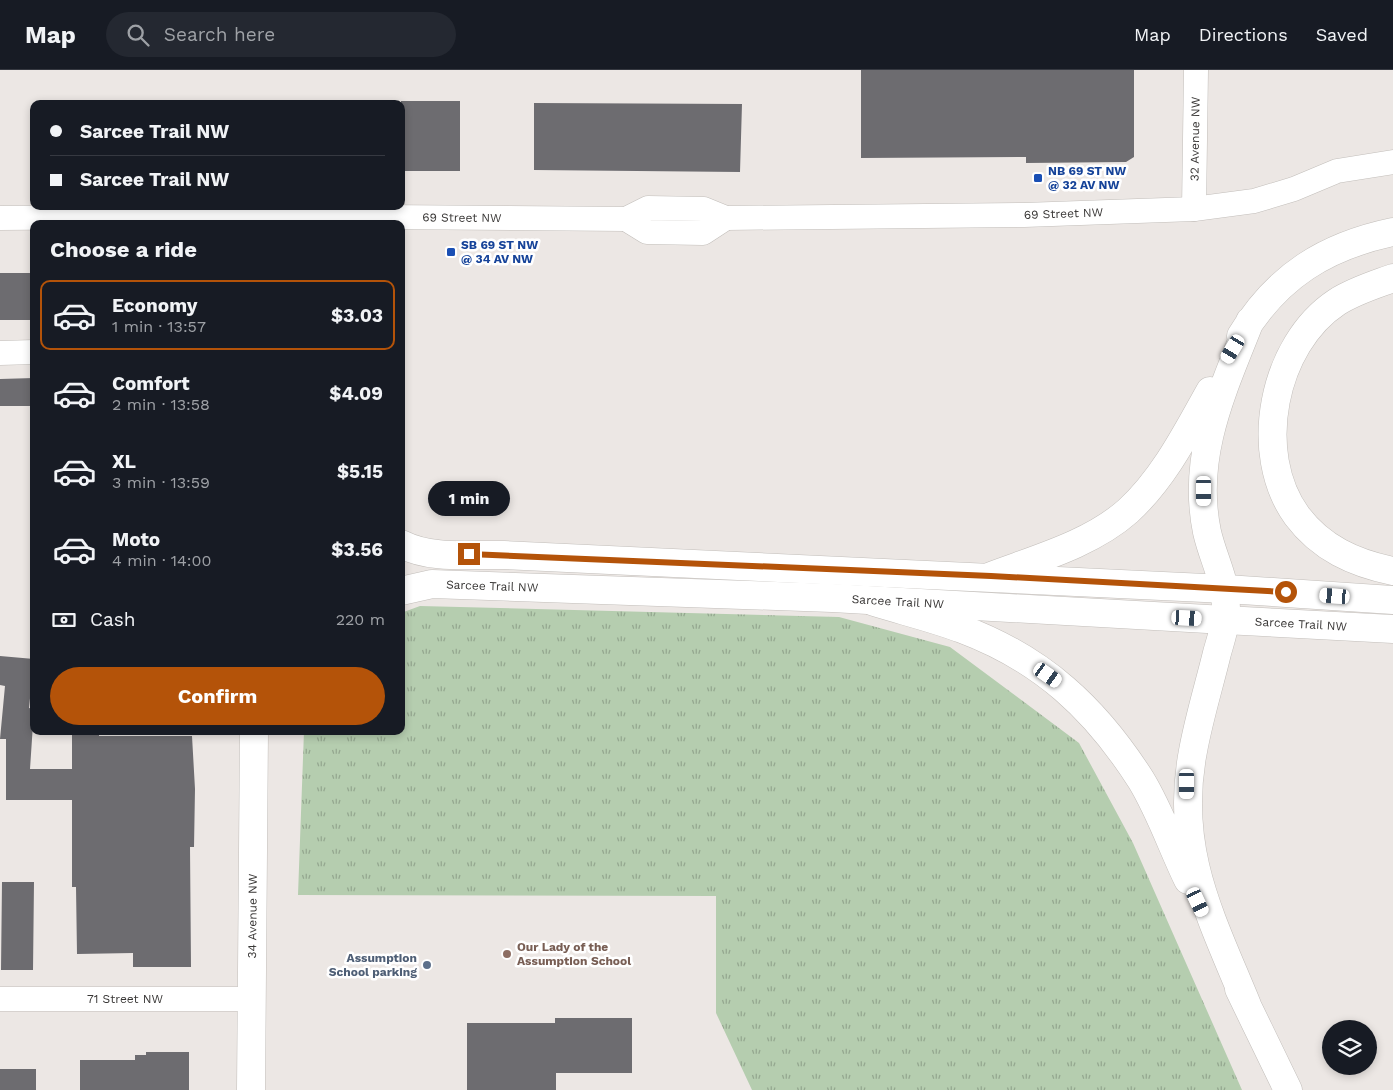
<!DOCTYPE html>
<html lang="en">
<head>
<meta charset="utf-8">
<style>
  body { margin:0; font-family:"Work Sans",sans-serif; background:#242831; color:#f1f3f6; height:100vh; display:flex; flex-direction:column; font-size:19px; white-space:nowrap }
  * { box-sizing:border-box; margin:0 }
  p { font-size:16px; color:#9ea1a6 }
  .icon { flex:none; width:28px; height:28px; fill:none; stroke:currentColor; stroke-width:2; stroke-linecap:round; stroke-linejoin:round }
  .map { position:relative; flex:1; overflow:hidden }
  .sheet { position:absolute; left:30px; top:150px; width:375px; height:515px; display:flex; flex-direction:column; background:#171b24; border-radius:10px; box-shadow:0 2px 8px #0003 }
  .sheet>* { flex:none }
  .top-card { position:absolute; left:30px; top:30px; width:375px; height:110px; border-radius:10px; box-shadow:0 2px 8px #0003; display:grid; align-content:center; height:110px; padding:0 20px; background:#171b24 }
  .tools { position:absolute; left:1322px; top:950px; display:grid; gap:10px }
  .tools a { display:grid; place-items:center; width:55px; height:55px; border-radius:50%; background:#171b24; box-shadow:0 2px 8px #0003; font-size:25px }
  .end { position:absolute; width:22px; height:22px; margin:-11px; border:6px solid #b45309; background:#fff; box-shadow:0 0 0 2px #fff }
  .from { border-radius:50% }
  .bubble { position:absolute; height:35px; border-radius:18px; background:#171b24; box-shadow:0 2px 8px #0003; font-size:16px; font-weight:700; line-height:35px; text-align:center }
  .car { position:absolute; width:15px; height:30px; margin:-15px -8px; border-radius:6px; box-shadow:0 0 4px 1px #0007; background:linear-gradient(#fff 24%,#345 0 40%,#fff 0 76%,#345 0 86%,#fff 0) }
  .top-card b { display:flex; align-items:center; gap:18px; height:48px; font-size:19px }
  .top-card b+b { border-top:1px solid #363941 }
  .top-card i { width:12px; height:12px; background:#f1f3f6 }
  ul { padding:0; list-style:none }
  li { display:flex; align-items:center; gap:15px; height:70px; margin:0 10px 8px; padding:0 10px; border:2px solid transparent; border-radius:10px }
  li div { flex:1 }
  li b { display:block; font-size:19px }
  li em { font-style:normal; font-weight:700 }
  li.on { border-color:#b45309 }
  li>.icon { width:45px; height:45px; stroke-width:1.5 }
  h2 { padding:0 20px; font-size:22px; line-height:60px }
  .pay { display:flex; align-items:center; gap:12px; height:55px; padding:0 20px; font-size:19px }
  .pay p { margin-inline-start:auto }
  .primary-button { display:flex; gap:10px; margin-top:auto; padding:10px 20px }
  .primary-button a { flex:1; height:58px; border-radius:30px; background:#b45309; color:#fff; font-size:20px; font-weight:700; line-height:58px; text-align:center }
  header { display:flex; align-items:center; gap:30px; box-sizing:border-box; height:70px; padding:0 25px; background:#171b24; border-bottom:1px solid #363941 }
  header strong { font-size:24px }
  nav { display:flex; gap:28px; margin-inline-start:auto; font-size:18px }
  .search { width:350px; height:45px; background:#242831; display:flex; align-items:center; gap:12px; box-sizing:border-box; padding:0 18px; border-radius:28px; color:#9ea1a6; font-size:19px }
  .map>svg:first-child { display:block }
</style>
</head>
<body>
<header>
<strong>Map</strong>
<div class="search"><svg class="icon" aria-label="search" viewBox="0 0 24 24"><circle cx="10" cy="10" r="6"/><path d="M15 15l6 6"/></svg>Search here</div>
<nav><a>Map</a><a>Directions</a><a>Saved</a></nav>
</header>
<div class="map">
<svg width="1393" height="1020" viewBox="0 0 1393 1020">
  <defs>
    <pattern id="park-tufts" width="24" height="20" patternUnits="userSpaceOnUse" patternTransform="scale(1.25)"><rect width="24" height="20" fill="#b5cdaf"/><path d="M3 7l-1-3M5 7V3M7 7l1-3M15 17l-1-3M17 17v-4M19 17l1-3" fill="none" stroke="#94a78f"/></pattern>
  </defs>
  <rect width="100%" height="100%" fill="#ece7e4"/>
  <!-- park -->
  <path fill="url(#park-tufts)" d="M420 536 839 547 950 577 1079 673 1133 773 1242 1020H752L716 943V826L298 825 304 661H401V543Z"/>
  <!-- building -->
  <path fill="#6d6c70" d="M861 0H1134V87L1126 92 1026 93V87L861 88Z
    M401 31H460V101H401Z
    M534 33 742 34 740 102 534 100Z
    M0 203H34V250H0Z
    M34 308V336H0V309Z
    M0 586 34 589 29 638 34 639 30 699H72V663L99 662V666H192L195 719 194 777H190L191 897H133V883L77 884 76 817H72V730H6V669H0L5 616 0 615Z
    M2 812H34L33 900H1Z
    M555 948H632V1003H556V1020H467V953H555Z
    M146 982H189V1020H80V990H135V985H146Z
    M0 999H36V1020H0Z"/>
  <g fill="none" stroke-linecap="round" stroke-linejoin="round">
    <defs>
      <g id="minor">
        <path id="s1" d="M1194 139 1196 0"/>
        <path id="s2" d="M0 148 254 146 626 149 648 138 704 139 726 148 1024 145 1194 139 1254 131 1294 119 1337 101 1393 92"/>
        <path d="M626 149 647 162 703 163 726 148"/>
        <path d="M0 283 34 282"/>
        <path id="s3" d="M0 929H251"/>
      </g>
      <g id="tertiary">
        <path d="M401 474C432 490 471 484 504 485L1226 519"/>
        <path id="s4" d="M401 521 432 514 832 528 1225 550"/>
        <path id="s5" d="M251 1020 254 661"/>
      </g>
      <g id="trunk">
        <path d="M1226 519 1393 530"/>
        <path id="s6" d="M1225 550 1393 559"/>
      </g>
      <path id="motorway" d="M1393 208C1374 215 1354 221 1337 232 1273 274 1251 383 1297 446 1321 478 1354 493 1393 501
        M1241 266C1277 206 1326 176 1393 162
        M991 506C1036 489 1091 474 1128 441 1164 408 1187 362 1210 321
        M874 532C903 541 933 548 962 559 1042 589 1095 638 1141 710 1160 741 1172 777 1188 810
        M1239 919 1288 1020
        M1247 935C1211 847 1174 780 1193 681 1199 648 1209 616 1217 583 1220 572 1224 561 1225 550 1230 516 1214 493 1207 462 1191 385 1223 320 1250 251"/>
    </defs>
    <!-- minor casing -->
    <use href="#minor" stroke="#c2beba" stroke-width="25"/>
    <!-- tertiary casing -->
    <use href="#tertiary" stroke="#c2beba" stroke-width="29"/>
    <!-- trunk casing -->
    <use href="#trunk" stroke="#c2beba" stroke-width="29"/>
    <!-- motorway casing -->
    <use href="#motorway" stroke="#c2beba" stroke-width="29"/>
    <!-- minor -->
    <use href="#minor" stroke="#fff" stroke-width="24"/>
    <!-- tertiary -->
    <use href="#tertiary" stroke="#fff" stroke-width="28"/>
    <!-- trunk -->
    <use href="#trunk" stroke="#fff" stroke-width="28"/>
    <!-- motorway -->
    <use href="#motorway" stroke="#fff" stroke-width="28"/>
  </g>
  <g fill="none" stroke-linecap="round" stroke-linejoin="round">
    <!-- route -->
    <path stroke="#b45309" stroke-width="6" d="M469 484 991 506 1286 522"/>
  </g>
  <!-- markers -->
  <g fill="#1a4fb4" stroke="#fff" stroke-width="2">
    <rect x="1033" y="103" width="10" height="10" rx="2.5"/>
    <rect x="446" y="177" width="10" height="10" rx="2.5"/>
  </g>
  <circle fill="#8d6e63" stroke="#fff" stroke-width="2" cx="507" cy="884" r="5"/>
  <circle fill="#5c6f8a" stroke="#fff" stroke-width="2" cx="427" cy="895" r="5"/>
  <g text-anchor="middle" stroke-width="5" stroke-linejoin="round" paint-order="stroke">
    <!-- street labels -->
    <g font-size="12" fill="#383635" stroke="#fff">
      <text dy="4" stroke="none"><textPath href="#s1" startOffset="70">32 Avenue NW</textPath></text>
      <text dy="4" stroke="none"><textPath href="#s2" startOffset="1068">69 Street NW</textPath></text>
      <text dy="4" stroke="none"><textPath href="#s2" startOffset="462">69 Street NW</textPath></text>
      <text dy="4" stroke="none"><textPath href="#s4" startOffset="92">Sarcee Trail NW</textPath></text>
      <text dy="4" stroke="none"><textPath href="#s4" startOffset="498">Sarcee Trail NW</textPath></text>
      <text dy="4" stroke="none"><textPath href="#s6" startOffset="76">Sarcee Trail NW</textPath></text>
      <text dy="4" stroke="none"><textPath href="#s5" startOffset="174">34 Avenue NW</textPath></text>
      <text dy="4" stroke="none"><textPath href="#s3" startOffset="125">71 Street NW</textPath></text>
    </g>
    <!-- transit labels -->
    <g font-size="12" font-weight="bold" fill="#164399" stroke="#fff" text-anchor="start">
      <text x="1048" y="105">NB 69 ST NW<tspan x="1048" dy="14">@ 32 AV NW</tspan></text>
      <text x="461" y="179">SB 69 ST NW<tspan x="461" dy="14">@ 34 AV NW</tspan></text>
    </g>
    <!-- education labels -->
    <g font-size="12" font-weight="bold" fill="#785e54" stroke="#fff" text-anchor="start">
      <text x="517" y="881">Our Lady of the<tspan x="517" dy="14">Assumption School</tspan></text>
    </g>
    <!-- service labels -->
    <g font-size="12" font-weight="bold" fill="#4e5e75" stroke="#fff" text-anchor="end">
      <text x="417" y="892">Assumption<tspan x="417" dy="14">School parking</tspan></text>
    </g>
  </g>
</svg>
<div class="tools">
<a><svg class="icon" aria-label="layers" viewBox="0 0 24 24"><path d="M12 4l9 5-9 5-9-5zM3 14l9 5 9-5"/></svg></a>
</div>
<i class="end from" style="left:1286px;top:522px"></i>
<i class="end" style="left:469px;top:484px"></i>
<div class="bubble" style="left:428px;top:411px;width:82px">1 min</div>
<i class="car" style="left:1233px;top:279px;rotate:211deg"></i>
<i class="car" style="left:1204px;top:421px;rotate:180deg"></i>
<i class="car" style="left:1335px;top:526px;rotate:274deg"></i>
<i class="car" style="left:1187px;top:548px;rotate:93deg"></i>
<i class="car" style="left:1048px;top:605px;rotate:125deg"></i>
<i class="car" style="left:1187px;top:714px;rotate:180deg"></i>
<i class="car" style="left:1198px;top:832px;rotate:155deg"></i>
<div class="top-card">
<b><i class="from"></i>Sarcee Trail NW</b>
<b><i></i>Sarcee Trail NW</b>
</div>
<section class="sheet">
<h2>Choose a ride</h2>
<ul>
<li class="on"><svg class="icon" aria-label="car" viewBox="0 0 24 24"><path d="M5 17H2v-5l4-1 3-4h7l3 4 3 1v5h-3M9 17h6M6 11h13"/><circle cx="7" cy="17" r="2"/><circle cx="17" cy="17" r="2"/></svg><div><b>Economy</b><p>1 min · 13:57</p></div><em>$3.03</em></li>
<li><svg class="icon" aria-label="car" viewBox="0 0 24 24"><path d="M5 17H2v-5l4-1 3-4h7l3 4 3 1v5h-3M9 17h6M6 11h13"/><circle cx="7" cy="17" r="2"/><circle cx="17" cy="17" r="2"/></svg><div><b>Comfort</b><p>2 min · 13:58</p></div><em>$4.09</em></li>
<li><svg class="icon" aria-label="car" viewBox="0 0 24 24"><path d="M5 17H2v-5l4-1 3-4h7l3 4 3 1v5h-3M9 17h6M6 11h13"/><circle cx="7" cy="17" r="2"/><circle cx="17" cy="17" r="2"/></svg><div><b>XL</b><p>3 min · 13:59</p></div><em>$5.15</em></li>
<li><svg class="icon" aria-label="car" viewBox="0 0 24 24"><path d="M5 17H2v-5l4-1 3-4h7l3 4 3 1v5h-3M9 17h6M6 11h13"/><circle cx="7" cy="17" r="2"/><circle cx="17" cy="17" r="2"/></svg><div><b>Moto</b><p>4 min · 14:00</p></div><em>$3.56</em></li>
</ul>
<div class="pay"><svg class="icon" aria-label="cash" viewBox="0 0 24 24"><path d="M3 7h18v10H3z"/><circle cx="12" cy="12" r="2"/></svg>Cash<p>220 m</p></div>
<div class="primary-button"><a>Confirm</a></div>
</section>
</div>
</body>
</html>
